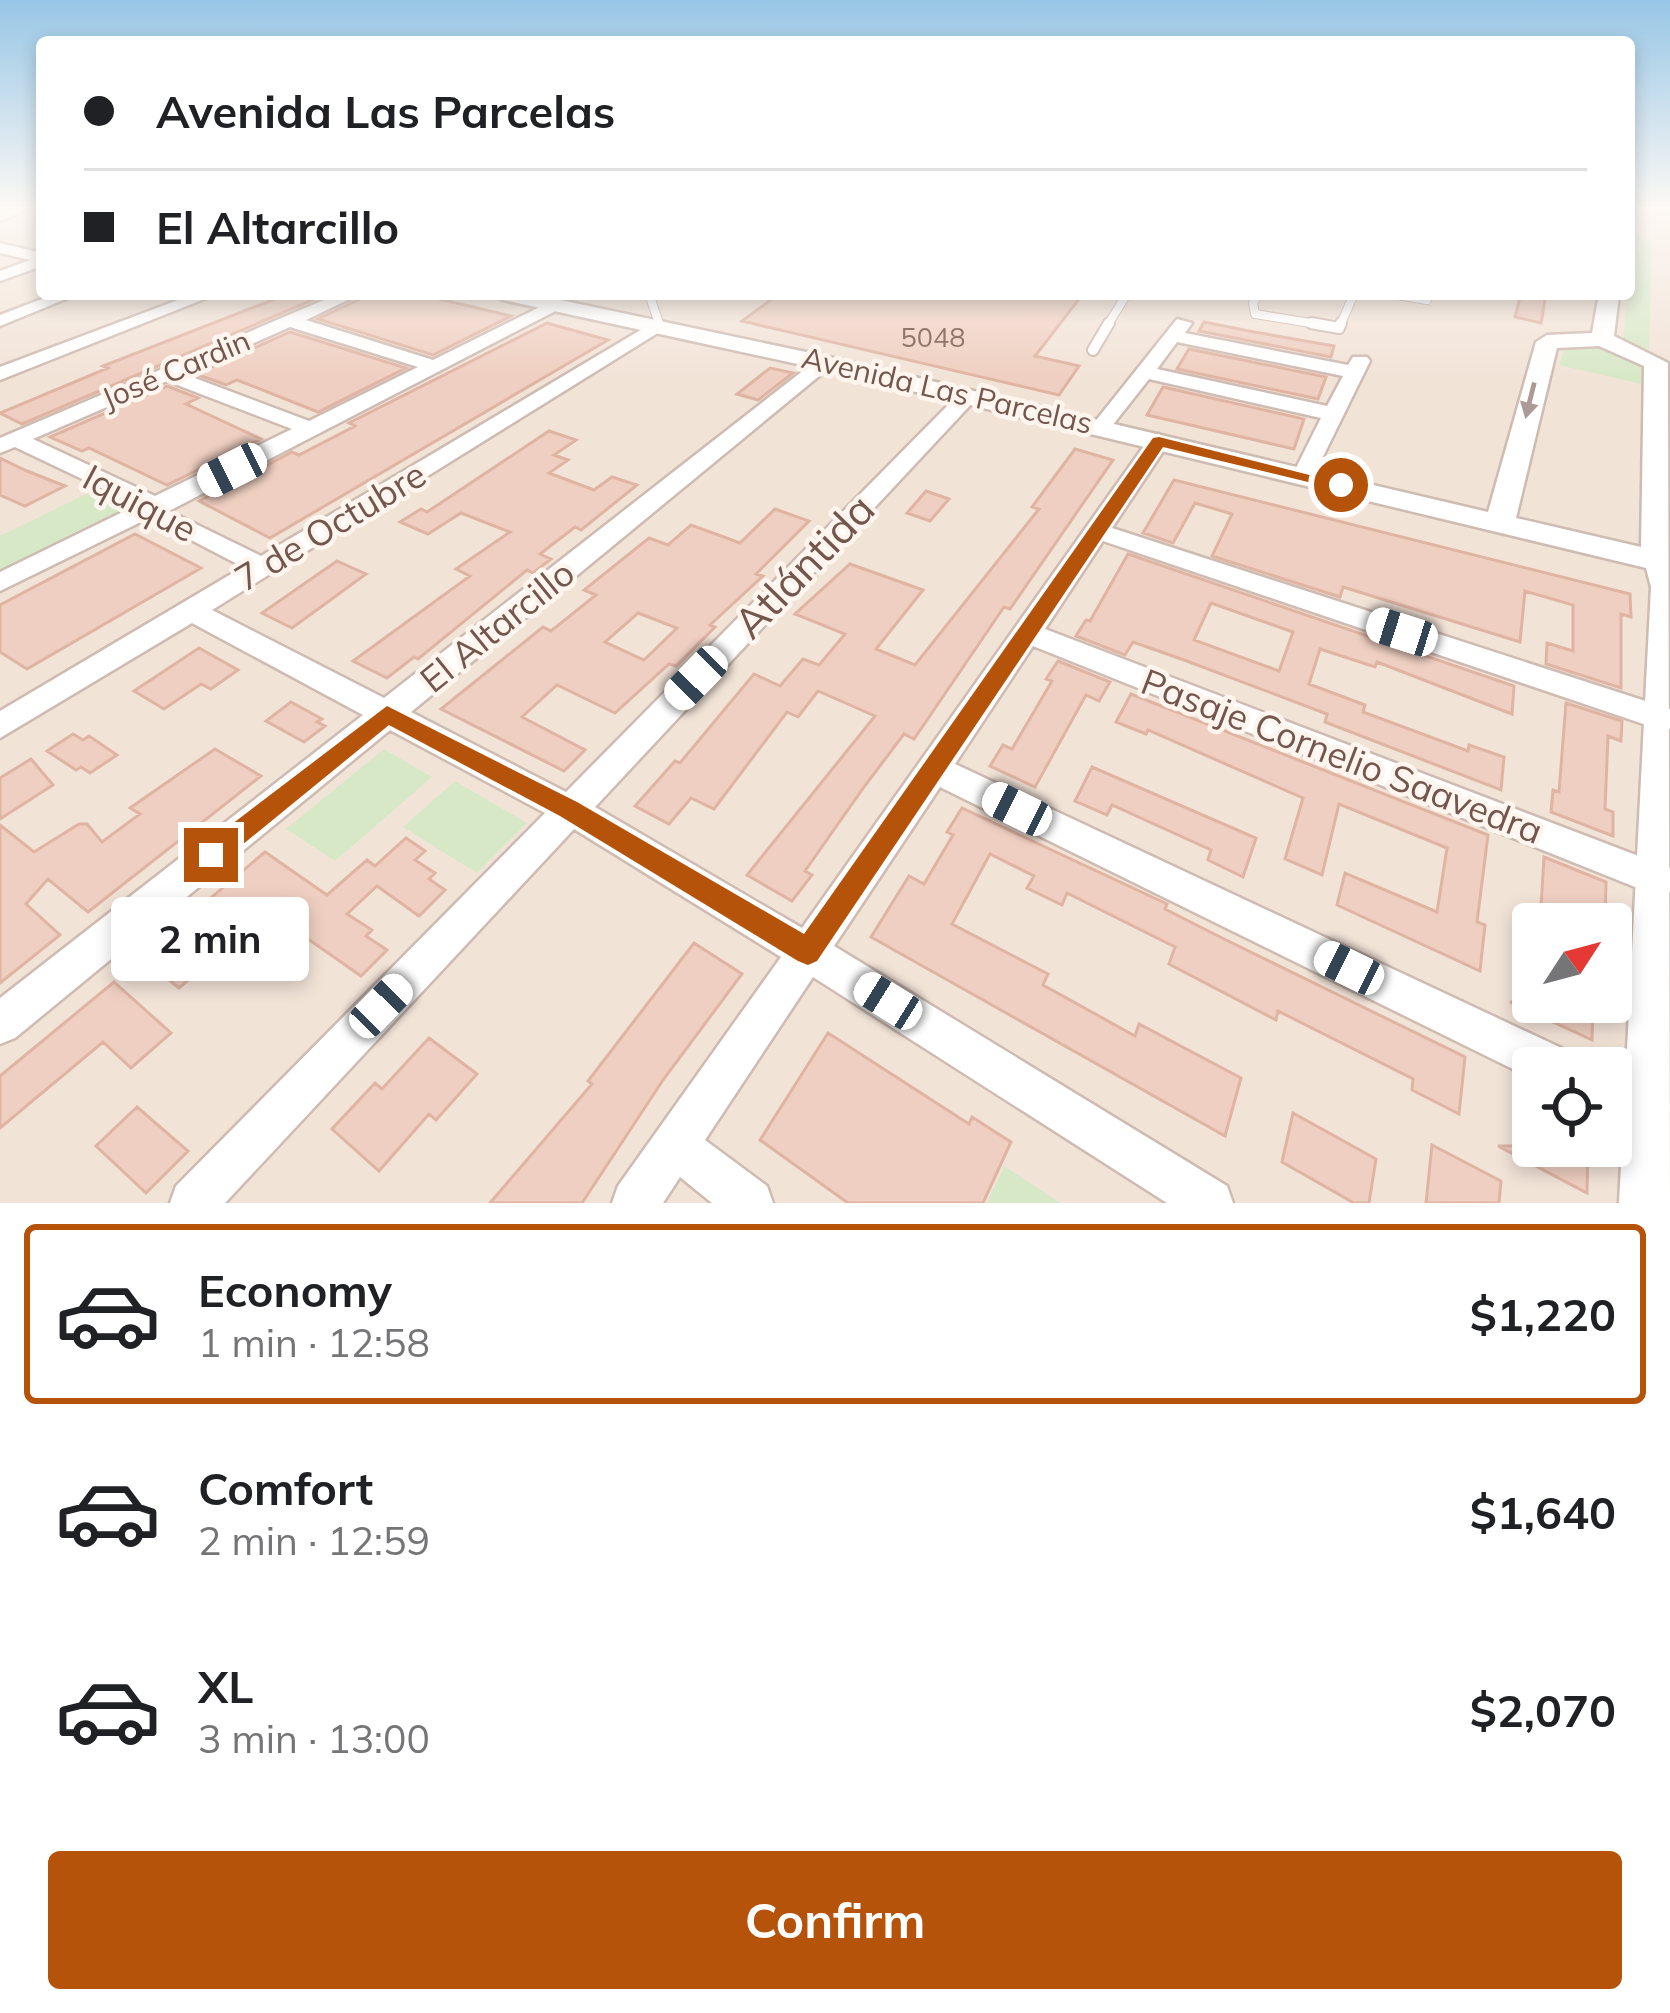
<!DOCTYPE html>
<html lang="en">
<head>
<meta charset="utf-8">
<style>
  body { margin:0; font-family:Mulish,sans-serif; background:#f2f2f2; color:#202124; height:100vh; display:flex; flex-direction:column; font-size:45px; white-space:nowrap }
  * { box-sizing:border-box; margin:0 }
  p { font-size:39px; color:#757577 }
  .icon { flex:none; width:66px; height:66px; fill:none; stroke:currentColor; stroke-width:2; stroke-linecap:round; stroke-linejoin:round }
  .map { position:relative; height:1203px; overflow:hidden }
  .sheet { display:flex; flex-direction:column; background:#fff; flex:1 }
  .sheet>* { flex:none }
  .banner { position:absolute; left:36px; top:36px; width:1599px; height:264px; border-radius:12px; box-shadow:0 6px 18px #0003; display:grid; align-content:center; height:264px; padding:0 48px; background:#fff }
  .needle { width:78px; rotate:54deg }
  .tools { position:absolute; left:1512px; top:903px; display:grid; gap:24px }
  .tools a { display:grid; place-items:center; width:120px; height:120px; border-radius:12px; background:#fff; box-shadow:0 6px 18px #0003; font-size:60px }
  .end { position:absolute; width:54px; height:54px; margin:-27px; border:15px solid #b45309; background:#fff; box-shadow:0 0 0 6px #fff }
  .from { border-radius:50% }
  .bubble { position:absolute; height:84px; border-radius:12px; background:#fff; box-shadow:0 6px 18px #0003; font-size:39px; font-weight:700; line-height:84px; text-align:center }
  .car { position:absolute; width:36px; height:72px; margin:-36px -18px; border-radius:15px; box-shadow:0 0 9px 3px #0007; background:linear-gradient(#fff 24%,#345 0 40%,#fff 0 76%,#345 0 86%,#fff 0) }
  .banner b { display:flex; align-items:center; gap:42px; height:114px; font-size:45px }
  .banner b+b { border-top:3px solid #e0e0e0 }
  .banner i { width:30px; height:30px; background:#202124 }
  ul { padding:21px 0 0; list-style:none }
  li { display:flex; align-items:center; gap:36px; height:180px; margin:0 24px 18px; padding:0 24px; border:6px solid transparent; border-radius:12px }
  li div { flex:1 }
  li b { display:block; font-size:45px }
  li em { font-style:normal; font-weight:700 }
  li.current { border-color:#b45309 }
  li>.icon { width:108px; height:108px; stroke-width:1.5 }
  .button { display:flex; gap:24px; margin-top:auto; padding:24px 48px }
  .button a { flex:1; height:138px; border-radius:12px; background:#b45309; color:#fff; font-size:48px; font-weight:700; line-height:138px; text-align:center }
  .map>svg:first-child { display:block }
</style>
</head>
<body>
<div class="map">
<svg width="1670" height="1203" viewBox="0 0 1670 1203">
  <rect width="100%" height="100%" fill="#fbf2e8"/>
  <!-- residential -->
  <path fill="#f2e3d7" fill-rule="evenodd" d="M0 209H42V294H1629V209H1670V1203H0ZM1533 924H1611V1002H1533ZM1533 1068H1611V1146H1533Z"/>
  <!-- green -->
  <path fill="#d7e8c7" d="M1633 233 1652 240 1649 351 1623 340Z
    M1566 345 1600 348 1641 362V384L1559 365Z
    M86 494 124 513 0 577V536Z
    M384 749 432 777 335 861 286 829Z
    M455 781 527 823 477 873 403 827Z
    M1004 1166 1060 1203H987Z"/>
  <!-- building -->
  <path fill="#efcfc1" stroke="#e0b4a3" stroke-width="3" fill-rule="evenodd" d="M288 294 317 298 22 424 0 413 108 368 103 366Z
    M371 294H418L511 316 433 355 318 319Z
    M779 294H1083L1035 356 1079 366 1059 395 742 321Z
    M1521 294H1546L1541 323 1515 317Z
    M1204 322 1249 331 1334 346 1331 357 1199 331Z
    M547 323 608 340 270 538 199 501 292 452 299 455 355 426 349 423Z
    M290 332 406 368 318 412 237 380 226 385 196 374Z
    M1189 349 1326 377 1318 399 1177 369Z
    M770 368 793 373 758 400 737 394Z
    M167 386 198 398 186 404 261 439 167 485 89 448 82 451 50 437Z
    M1163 387 1304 419 1294 449 1147 415Z
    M549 431 576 440 554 455 568 460 549 473 594 490 612 477 637 485 581 530 575 527 540 554 551 559 533 573 527 570 418 659 414 657 387 678 353 661 470 576 456 569 510 532 461 513 428 534 400 522 421 509 427 512Z
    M1075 449 1113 460 1010 609 1004 607 914 739 904 734 864 787 805 871 812 875 792 901 747 875 875 716 818 691 798 717 787 712 714 809 691 798 669 824 635 806 675 761 680 763 754 674 780 686 803 659 819 665 845 634 795 614 850 564 923 590 876 649 915 665 1039 509 1032 507Z
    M0 458 27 471 65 486 25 506 0 495Z
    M1174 480 1630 594 1631 617 1621 614V688L1546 664 1547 643 1573 651V605L1525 591 1520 642 1343 587 1340 597 1212 556 1232 514 1195 503 1173 543 1143 533Z
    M926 491 949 499 930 521 907 513Z
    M775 509 809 521 756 574 763 576 710 625 715 627 676 666 669 664 615 713 557 685 522 717 585 750 564 771 441 709 543 627 551 631 596 595 584 590 649 538 668 545 691 525 740 543ZM638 613 677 628 644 660 605 642Z
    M135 534 201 568 27 669 0 652V605Z
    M1128 554 1514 686 1512 714 1377 662 1375 667 1320 649 1309 684 1365 705 1363 712 1468 751 1469 745 1504 757 1501 790 1325 722 1327 714 1184 660 1133 642 1125 655 1076 636 1086 620 1090 621ZM1211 603 1293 632 1279 671 1194 640Z
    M337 561 366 574 292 628 262 613Z
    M199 648 238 670 211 689 201 684 164 709 134 691Z
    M1058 661 1110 682 1099 701 1086 695 1035 787 990 766 1003 745 1012 749 1052 681 1046 679Z
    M1131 694 1488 835 1477 922 1485 925 1480 971 1337 905 1345 873 1437 912 1447 848 1339 804 1322 875 1285 859 1303 798 1148 730 1146 734 1116 722Z
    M291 702 322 719 317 722 325 726 304 742 266 721Z
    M1566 703 1622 721 1621 741 1608 736 1605 809 1613 812V836L1551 812 1553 790 1559 792Z
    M73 734 83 740 89 736 117 755 90 773 81 767 76 770 47 751Z
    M215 749 261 776 88 912 48 879 26 904 60 935 0 983V825L34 852 79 824H87L102 842 140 814 130 808Z
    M31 759 53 785 0 819V778Z
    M1092 767 1256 838 1243 877 1208 860 1211 850 1112 805 1107 815 1075 801Z
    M962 808 1167 904 1165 909 1222 938 1465 1057 1459 1114 1412 1090 1413 1079 1278 1011 1276 1020 1169 964 1175 947 1067 893 1062 905 1027 888 1034 876 990 854 952 924 1048 974 1043 985 1135 1036 1139 1024 1241 1078 1225 1136 871 937 909 876 924 884 953 835 947 832Z
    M406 838 425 851 415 860 435 873 429 879 445 890 419 916 377 886 347 914 372 930 366 936 387 950 361 976 268 911 179 988 141 957 265 852 327 895 367 860 375 866Z
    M1544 857 1606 882 1605 924H1540Z
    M694 943 742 974 663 1080 582 1203H490L592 1084 588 1081Z
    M114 982 171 1033 131 1068 103 1042 0 1128V1076Z
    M1510 1002H1583L1593 1006 1592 1040Z
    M828 1033 969 1124 972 1117 1011 1142 983 1203H848L760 1140Z
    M429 1038 477 1074 436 1120 429 1114 379 1171 332 1129 375 1083 382 1089Z
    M137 1107 188 1151 146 1193 96 1146Z
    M1293 1113 1376 1159 1369 1203H1354L1282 1162Z
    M1432 1145 1501 1181 1499 1203H1426Z
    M1498 1146H1588L1587 1193Z"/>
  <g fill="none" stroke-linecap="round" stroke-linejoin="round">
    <defs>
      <path id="service-far1" d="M649 294 660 326
        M1259 294 1253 303 1255 314 1329 326
        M1392 294 1427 300
        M1107 326 1127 294
        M1340 326 1354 294"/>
      <path id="service" d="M1311 323 1339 328 1341 323
        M1093 350 1109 323"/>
      <path id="minor" d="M7 209H28L0 221V212Z
        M0 243 42 253V266L0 281V271L30 260 0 253Z
        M55 294H78L0 326V315Z
        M194 294H217L0 380V367Z
        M338 294H360L306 320 433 360 552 301 567 305 169 511 261 556 654 322 669 326 212 610 384 698 818 359 835 363 411 712 566 792 961 392H975V400L595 807 802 928 1151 436 1159 434 1170 441 1112 528 1670 709V729L1664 731 1103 541 1045 629 1670 868V892L1658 896 1645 891 1033 646 955 764 1572 1053 1578 1068H1533V1079L940 787 834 946 1227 1186 1233 1203H1167L813 977 705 1140 767 1186 773 1203H712L680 1177 663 1203H612L618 1186 781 957 574 829 225 1203H170L176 1186 545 813 390 730 15 1038 0 1044V998L363 715 192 623 0 738V711L243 567 149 518 0 591V572L137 505 15 447 0 453V438ZM290 327 418 367 309 421 184 374ZM167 381 292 429 155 496 33 439Z
        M1177 319 1192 323 1185 333 1348 365 1353 357H1367L1370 361 1311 481 1303 483 1292 476 1321 418 1149 379 1108 431H1094V423ZM1177 342 1343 376 1327 406 1157 369Z
        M1611 1072 1667 1097 1670 1106 1667 1129 1651 1135 1611 1117Z"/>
      <path id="tertiary" d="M493 294H532L825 356 1488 512 1536 342 1547 335 1592 333 1599 294H1619L1614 336 1668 363 1670 1203H1619L1651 587 1646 568 825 370 503 300ZM1599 346 1644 366 1641 547 1516 518 1557 348Z"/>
    </defs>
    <!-- service-far1 casing -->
    <use href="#service-far1" stroke="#cebbb2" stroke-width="10"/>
    <!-- service casing -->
    <use href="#service" stroke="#cebbb2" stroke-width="14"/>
    <!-- minor casing -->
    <use href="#minor" stroke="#cebbb2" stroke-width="5"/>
    <!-- tertiary casing -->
    <use href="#tertiary" stroke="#cebbb2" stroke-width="5"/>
    <!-- service-far1 -->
    <use href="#service-far1" stroke="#fff" stroke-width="8"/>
    <!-- service -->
    <use href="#service" stroke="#fff" stroke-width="10"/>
    <!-- minor -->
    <use href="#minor" fill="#fff" fill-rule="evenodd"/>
    <!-- tertiary -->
    <use href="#tertiary" fill="#fff" fill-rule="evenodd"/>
  </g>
  <!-- one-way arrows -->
  <defs><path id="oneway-solid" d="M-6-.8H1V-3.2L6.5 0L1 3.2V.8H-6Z" transform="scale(3)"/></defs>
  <use fill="#ab9a95" href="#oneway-solid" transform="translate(1530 400) rotate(104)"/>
  <!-- sky -->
  <linearGradient id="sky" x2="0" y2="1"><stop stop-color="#97c6e6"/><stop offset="0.55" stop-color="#fdf9f5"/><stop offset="1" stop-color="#fdf9f5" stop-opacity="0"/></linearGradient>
  <rect width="1670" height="378" fill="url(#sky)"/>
  <!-- route -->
  <path fill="#b45309" d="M1159 437 1349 485 1341 490 1163 447 817 961 808 965 798 961 560 816 389 725 220 863H202L198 855 202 847 387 706 577 802 804 934 1153 438Z"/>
  <g text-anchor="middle" stroke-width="9" stroke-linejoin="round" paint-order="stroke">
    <!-- far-number labels -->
    <g font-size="27" fill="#92756b">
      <text x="933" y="347">5048</text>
    </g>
    <!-- far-street labels -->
    <g font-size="30" fill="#73574e" stroke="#fef6ee">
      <text transform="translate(176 370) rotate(-23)" y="10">José Cardin</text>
      <text transform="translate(947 391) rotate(13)" y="10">Avenida Las Parcelas</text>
    </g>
    <!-- street labels -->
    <g font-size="36" fill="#73574e" stroke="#fef6ee">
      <text transform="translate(140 503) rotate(28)" y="13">Iquique</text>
      <text transform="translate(330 526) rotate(-31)" y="13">7 de Octubre</text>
      <text transform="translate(497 626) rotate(-39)" y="13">El Altarcillo</text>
      <text transform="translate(1342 756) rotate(21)" y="13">Pasaje Cornelio Saavedra</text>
    </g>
    <!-- near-street labels -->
    <g font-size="42" fill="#73574e" stroke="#fef6ee">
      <text transform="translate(804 566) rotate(-46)" y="15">Atlántida</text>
    </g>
  </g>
</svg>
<div class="tools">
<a><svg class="needle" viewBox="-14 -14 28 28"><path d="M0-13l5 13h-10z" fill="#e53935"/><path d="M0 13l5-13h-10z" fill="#757577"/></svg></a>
<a><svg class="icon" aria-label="locate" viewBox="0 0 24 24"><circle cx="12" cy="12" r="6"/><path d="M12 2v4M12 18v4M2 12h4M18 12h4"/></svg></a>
</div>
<i class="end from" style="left:1341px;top:485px"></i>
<i class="end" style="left:211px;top:855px"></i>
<div class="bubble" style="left:111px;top:897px;width:198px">2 min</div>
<i class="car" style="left:232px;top:470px;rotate:243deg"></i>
<i class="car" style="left:1402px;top:632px;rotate:288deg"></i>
<i class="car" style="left:696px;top:678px;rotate:224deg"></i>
<i class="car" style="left:1017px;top:809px;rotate:296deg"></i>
<i class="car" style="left:1349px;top:968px;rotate:296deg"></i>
<i class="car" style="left:888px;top:1001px;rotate:302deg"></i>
<i class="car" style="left:381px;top:1006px;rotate:44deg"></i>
<div class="banner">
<b><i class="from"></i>Avenida Las Parcelas</b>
<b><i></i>El Altarcillo</b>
</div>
</div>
<section class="sheet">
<ul>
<li class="current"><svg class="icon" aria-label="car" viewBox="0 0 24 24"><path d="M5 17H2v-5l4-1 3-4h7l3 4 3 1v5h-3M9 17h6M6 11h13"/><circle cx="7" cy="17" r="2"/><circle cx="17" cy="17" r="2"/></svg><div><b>Economy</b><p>1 min · 12:58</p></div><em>$1,220</em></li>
<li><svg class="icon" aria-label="car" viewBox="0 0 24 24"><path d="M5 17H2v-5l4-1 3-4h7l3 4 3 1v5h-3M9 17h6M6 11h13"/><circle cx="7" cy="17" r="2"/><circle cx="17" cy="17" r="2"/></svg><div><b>Comfort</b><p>2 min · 12:59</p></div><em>$1,640</em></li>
<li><svg class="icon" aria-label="car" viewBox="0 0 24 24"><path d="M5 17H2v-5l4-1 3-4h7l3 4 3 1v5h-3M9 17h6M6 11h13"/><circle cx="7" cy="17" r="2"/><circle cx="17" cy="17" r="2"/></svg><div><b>XL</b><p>3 min · 13:00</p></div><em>$2,070</em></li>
</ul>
<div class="button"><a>Confirm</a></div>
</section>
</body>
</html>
